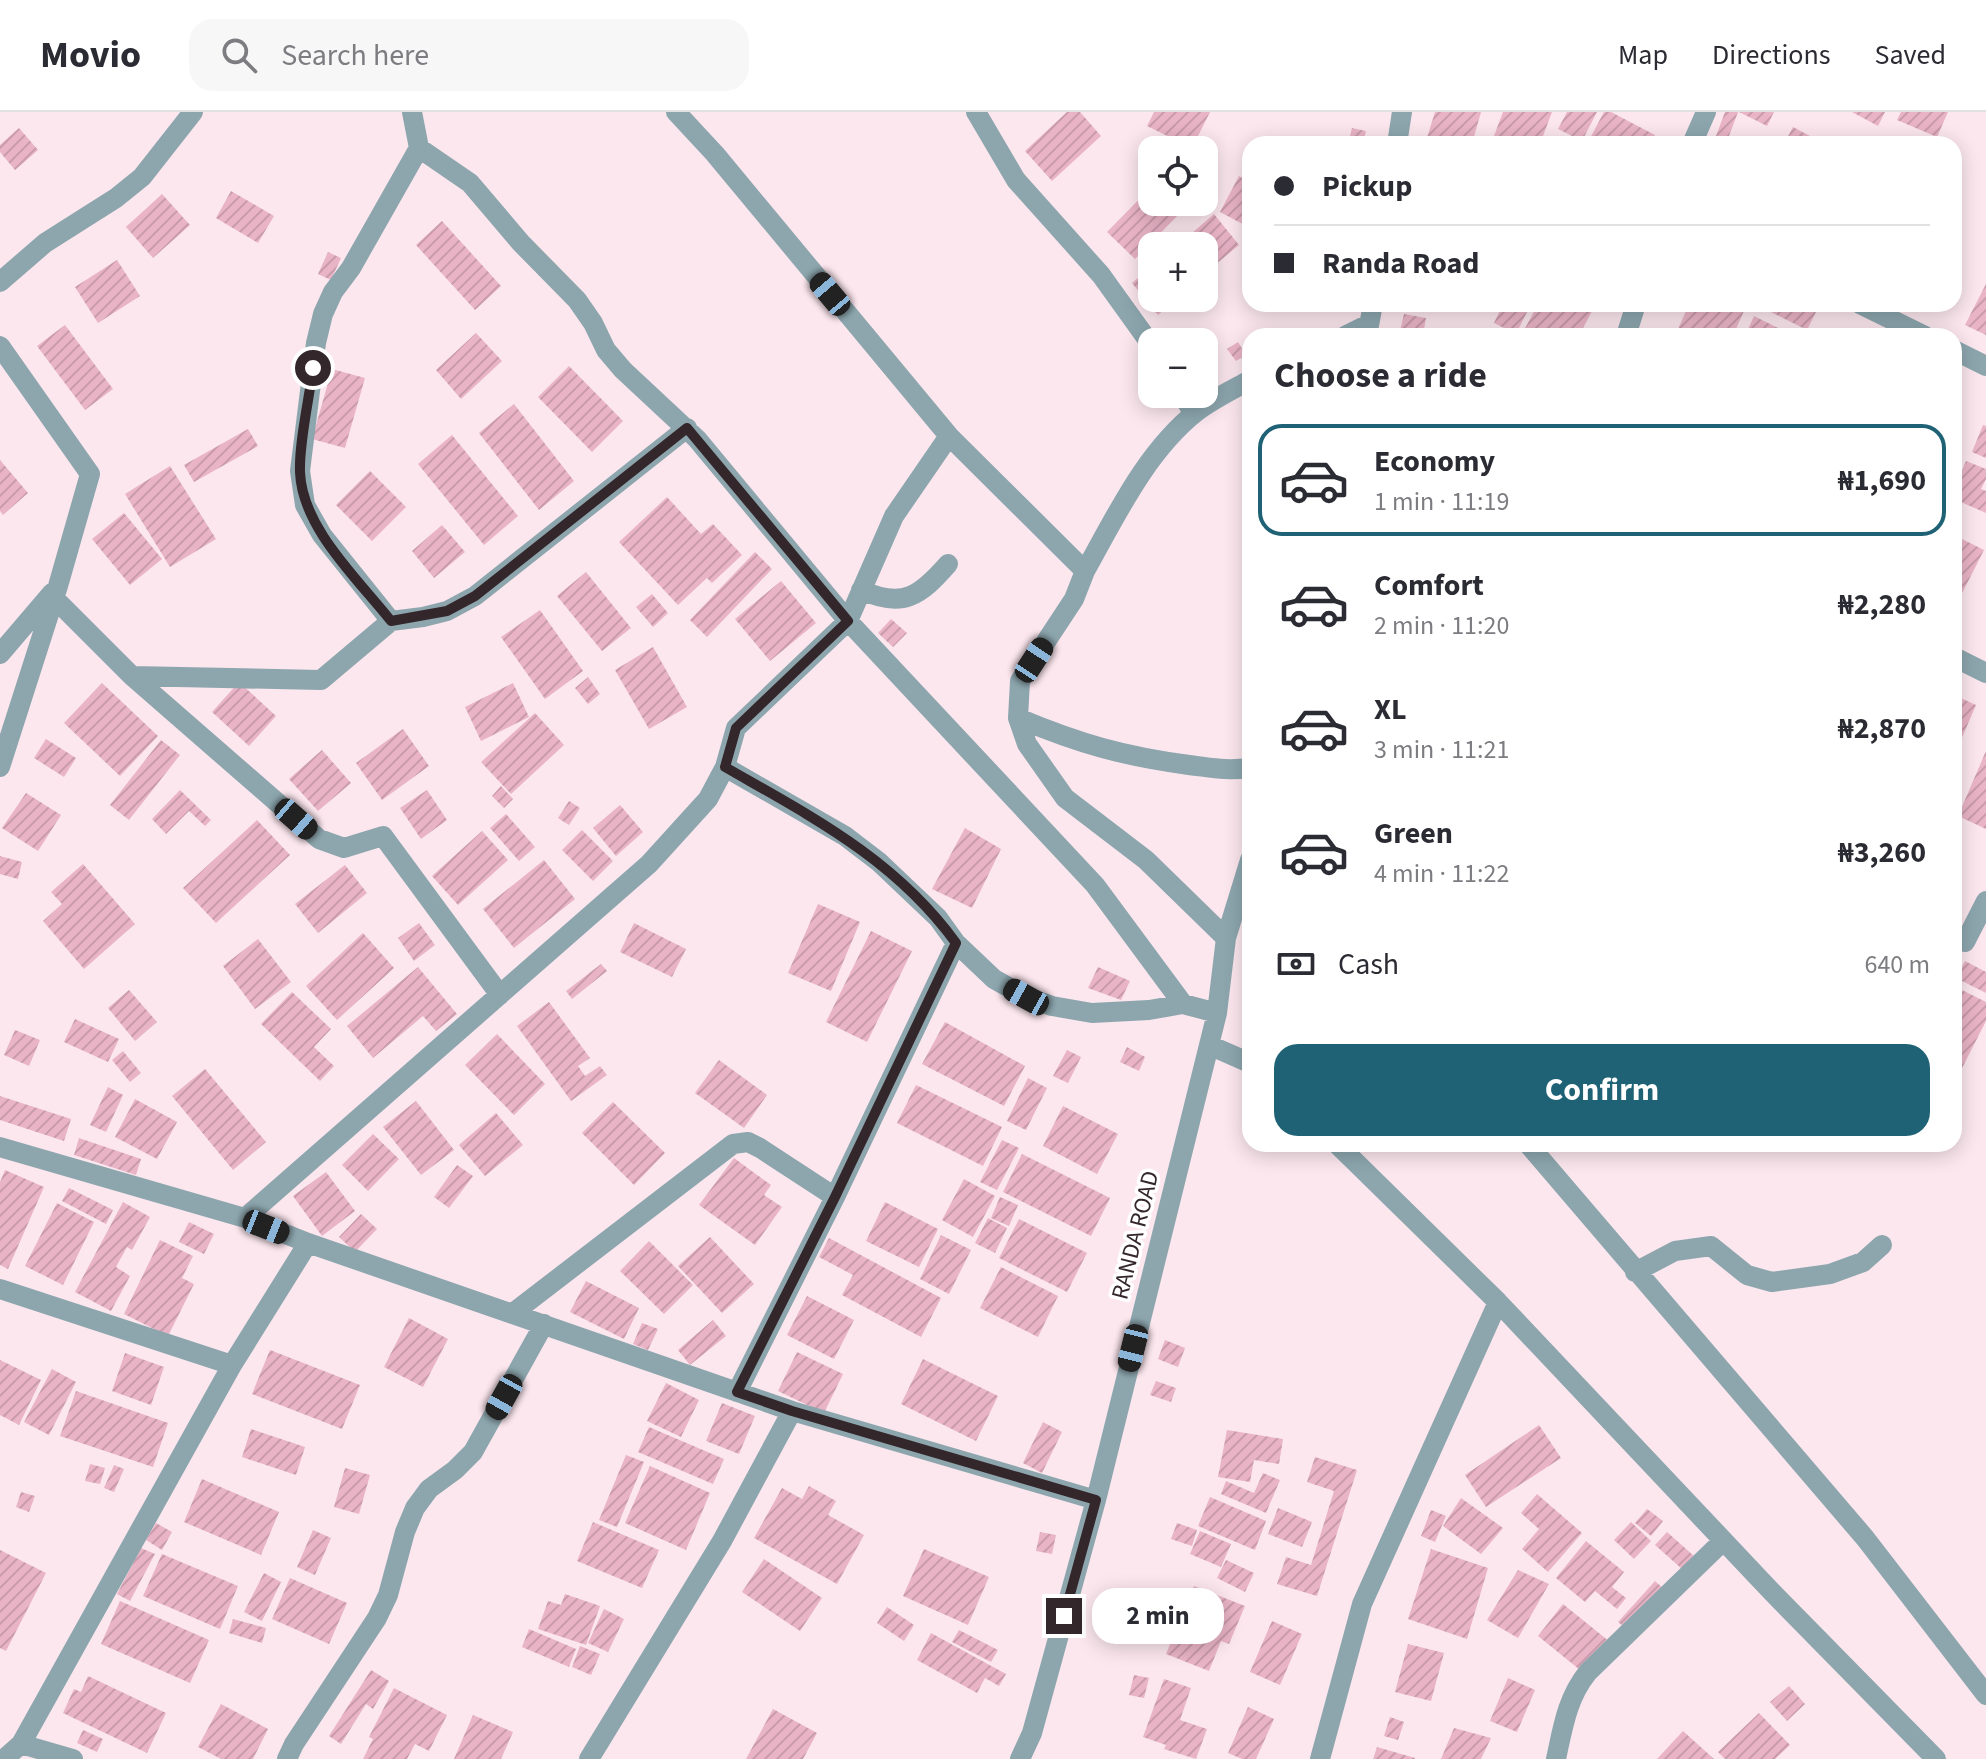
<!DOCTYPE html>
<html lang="en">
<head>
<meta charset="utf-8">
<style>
  body { margin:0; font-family:"Source Sans 3",sans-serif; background:#f7f7f7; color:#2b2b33; height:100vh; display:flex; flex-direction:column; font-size:30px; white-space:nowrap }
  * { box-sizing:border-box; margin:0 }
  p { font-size:26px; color:#7c7c81 }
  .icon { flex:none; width:44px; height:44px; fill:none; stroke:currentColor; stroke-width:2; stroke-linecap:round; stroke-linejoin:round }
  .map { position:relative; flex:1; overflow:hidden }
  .sheet { position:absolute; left:1242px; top:216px; width:720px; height:824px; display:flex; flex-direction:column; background:#fff; border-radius:24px; box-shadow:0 4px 20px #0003 }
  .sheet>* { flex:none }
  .hud { position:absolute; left:1242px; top:24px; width:720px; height:176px; border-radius:24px; box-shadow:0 4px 20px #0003; display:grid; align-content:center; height:176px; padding:0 32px; background:#fff }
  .buttons { position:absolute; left:1138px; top:24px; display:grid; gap:16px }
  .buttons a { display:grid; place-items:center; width:80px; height:80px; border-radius:16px; background:#fff; box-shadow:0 4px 20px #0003; font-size:40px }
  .end { position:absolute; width:36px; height:36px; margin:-18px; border:10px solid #34272b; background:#fff; box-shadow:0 0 0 4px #fff }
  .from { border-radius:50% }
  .bubble { position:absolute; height:56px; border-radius:24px; background:#fff; box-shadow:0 4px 20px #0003; font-size:26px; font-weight:700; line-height:56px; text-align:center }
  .car { position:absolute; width:24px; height:48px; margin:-24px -12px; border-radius:10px; box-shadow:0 0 6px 2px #0007; background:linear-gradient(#222 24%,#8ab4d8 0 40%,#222 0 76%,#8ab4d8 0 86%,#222 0) }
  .hud b { display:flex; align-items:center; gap:28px; height:76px; font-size:30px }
  .hud b+b { border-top:2px solid #e1e1e2 }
  .hud i { width:20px; height:20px; background:#2b2b33 }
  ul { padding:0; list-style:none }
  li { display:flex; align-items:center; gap:24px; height:112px; margin:0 16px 12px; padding:0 16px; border:4px solid transparent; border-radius:24px }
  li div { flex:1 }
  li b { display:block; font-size:30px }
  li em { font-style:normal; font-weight:700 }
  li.on { border-color:#1f6275 }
  li>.icon { width:72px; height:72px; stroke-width:1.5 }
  h2 { padding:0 32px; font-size:36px; line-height:96px }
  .pay { display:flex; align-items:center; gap:20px; height:88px; padding:0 32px; font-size:30px }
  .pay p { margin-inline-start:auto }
  .cta { display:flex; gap:16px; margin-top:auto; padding:16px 32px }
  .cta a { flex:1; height:92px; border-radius:24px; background:#1f6275; color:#fff; font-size:32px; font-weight:700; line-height:92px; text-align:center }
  header { display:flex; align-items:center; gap:48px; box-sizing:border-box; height:112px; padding:0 40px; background:#fff; border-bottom:2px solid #e1e1e2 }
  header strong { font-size:38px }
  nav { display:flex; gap:44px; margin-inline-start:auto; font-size:28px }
  .search { width:560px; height:72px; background:#f7f7f7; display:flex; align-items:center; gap:20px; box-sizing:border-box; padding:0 28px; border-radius:24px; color:#7c7c81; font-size:30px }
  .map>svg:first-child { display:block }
</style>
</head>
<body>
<header>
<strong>Movio</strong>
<div class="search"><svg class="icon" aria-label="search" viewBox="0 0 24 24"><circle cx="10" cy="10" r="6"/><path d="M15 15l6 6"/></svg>Search here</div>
<nav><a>Map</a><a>Directions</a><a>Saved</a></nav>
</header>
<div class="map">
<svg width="1986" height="1647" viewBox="0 0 1986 1647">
  <defs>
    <pattern id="building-hatch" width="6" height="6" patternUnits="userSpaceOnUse" patternTransform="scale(2)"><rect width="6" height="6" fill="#eab4c7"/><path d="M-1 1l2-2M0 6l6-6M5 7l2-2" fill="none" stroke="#c99bab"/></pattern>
  </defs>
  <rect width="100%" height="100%" fill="#fce7ee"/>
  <!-- building -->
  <path fill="url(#building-hatch)" d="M1067 0H1080L1101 24 1052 69 1025 39Z
    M1154 0H1210L1192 36 1147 14Z
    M1435 0H1481L1472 32H1425Z
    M1503 0H1552L1540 32H1491Z
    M1567 0H1597L1582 29 1558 17Z
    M1604 0H1611L1655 23 1651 32H1587Z
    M1725 0H1738L1726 32H1713Z
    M1739 0H1774L1767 14Z
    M1852 0H1885L1878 14Z
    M1901 0H1948L1937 25 1897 8Z
    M1793 15 1810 24 1806 32H1784Z
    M19 16 38 38 15 58 0 40V33Z
    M1352 16 1366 19 1363 32H1348Z
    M1239 64 1250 70V116L1220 100Z
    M1152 74V90H1175L1183 98 1135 147 1107 120Z
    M231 79 274 104 258 131 216 106Z
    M162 82 190 113 153 146 126 115Z
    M1214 102 1239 133 1204 162V134H1177Z
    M442 109 501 174 475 198 416 133Z
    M328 140 341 146 331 168 318 162Z
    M117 148 140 184 98 211 75 175Z
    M1152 154V186H1178L1158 203 1132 171Z
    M1986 172V223L1965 213Z
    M1503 192H1531L1516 222 1494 211Z
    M1538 192H1578L1592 199 1579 224H1521Z
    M1689 192H1747L1733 224H1675Z
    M1775 192H1801L1816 200 1807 218 1771 200Z
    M1404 202 1426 206 1423 223 1400 219Z
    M1754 204 1794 224H1745Z
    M65 213 113 277 85 298 37 234Z
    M476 221 502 249 461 287 436 258Z
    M1238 230 1246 243 1236 249 1227 237Z
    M569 254 623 309 592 340 538 285Z
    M332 257 365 266 345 336 312 327Z
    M514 292 574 369 539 398 479 321Z
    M1983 313 1986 314V346L1972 340Z
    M248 317 258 334 194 370 184 353Z
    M452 323 518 404 484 433 418 352Z
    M0 348 28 381 3 403 0 399Z
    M1966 349 1986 357V367L1981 377 1986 379V401L1954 387V376Z
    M170 354 216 427 170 455 125 382Z
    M370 359 406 395 372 429 336 393Z
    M667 385 701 422 713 412 742 443 712 471 707 466 678 493 619 430Z
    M124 401 162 447 130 473 92 427Z
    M442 413 465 440 434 466 412 439Z
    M1954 423 1984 438 1954 497Z
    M755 440 772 457 707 525 690 508Z
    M586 460 631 516 602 539 557 484Z
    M781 469 816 511 770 549 735 507Z
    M652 482 668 501 653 515 636 495Z
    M540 498 583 559 545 587 501 525Z
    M891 507 907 521 893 535 878 521Z
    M653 535 687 595 649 617 615 558Z
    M588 565 600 582 588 592 575 576Z
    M239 570 276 604 249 634 212 600Z
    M102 571 158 624 120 664 64 611Z
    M513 571 529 605 481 629 465 595Z
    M1954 583 1976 593 1954 644Z
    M535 601 564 633 511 682 481 650Z
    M403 617 429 654 382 688 356 651Z
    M46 627 76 646 64 665 34 646Z
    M161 628 180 643 129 708 110 693Z
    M322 638 351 671 318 699 289 667Z
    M1986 639V717L1958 704Z
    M501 674 513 687 504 696 492 684Z
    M180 678 211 708 205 714 189 699 166 722 152 707Z
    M427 678 447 708 421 727 400 696Z
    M26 681 61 703 38 739 2 716Z
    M569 689 580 696 569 713 558 706Z
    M620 693 643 720 616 744 593 716Z
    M506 702 535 735 519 749 490 716Z
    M257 708 290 743 216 811 183 776Z
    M965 716 1001 737 972 796 932 777Z
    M582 718 613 749 593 769 562 738Z
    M482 719 508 748 458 793 432 764Z
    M0 744 22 750 18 767 0 762Z
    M544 748 575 787 514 836 483 797Z
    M83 752 135 812 84 857 43 809 62 792 51 780Z
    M345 753 367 781 318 821 295 792Z
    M818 792 860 810 831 879 788 861Z
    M419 811 435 833 414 849 398 826Z
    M634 811 686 837 672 865 620 840Z
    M871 819 912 839 867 930 826 910Z
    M363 821 394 856 337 908 306 874Z
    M258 827 291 870 255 897 223 854Z
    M1965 849 1986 860V881L1956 866Z
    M601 852 607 859 572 887 566 879Z
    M418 855 457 902 436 919 423 904 373 946 347 914Z
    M1098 855 1130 869 1121 888 1088 876Z
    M1954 874 1986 890V909L1962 956 1954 952Z
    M129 878 157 910 135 929 108 896Z
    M292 880 331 917 314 935 334 954 320 969 261 912Z
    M549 890 590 946 578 954 585 964 600 954 607 963 571 989 517 914Z
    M75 907 119 927 108 950 64 930Z
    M945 910 1025 954 1004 994 922 952Z
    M15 918 40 928 29 954 4 943Z
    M497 922 545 972 514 1003 465 953Z
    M1127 935 1145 945 1139 959 1120 950Z
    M1067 938 1081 945 1068 971 1053 964Z
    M123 939 141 961 130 970 112 948Z
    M719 948 767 983 744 1016 695 981Z
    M205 957 266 1030 233 1058 172 984Z
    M1028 966 1047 976 1026 1018 1007 1009Z
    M916 973 1002 1015 983 1054 897 1011Z
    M108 975 123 983 106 1020 90 1013Z
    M0 984 71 1007 64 1029 0 1008Z
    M135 987 177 1010 157 1047 115 1025Z
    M416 989 454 1038 421 1063 383 1015Z
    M613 990 665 1041 634 1073 582 1021Z
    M1063 994 1118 1022 1097 1062 1043 1034Z
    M496 1001 523 1033 485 1064 459 1033Z
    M373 1022 399 1047 368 1079 342 1053Z
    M79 1026 141 1047 136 1063 74 1043Z
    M1002 1028 1019 1036 997 1078 980 1070Z
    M1022 1042 1110 1086 1091 1124 1003 1080Z
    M734 1046 771 1073 764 1083 782 1095 755 1133 699 1093Z
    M457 1053 473 1064 449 1096 434 1085Z
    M5 1058 44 1075 8 1157 0 1153V1070Z
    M326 1060 355 1099 322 1124 293 1084Z
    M964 1067 995 1084 973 1125 942 1108Z
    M69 1076 113 1098 106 1112 62 1089Z
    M1000 1085 1018 1093 1009 1114 991 1106Z
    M123 1090 150 1105 132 1138 127 1135 116 1155 130 1164 111 1199 75 1180Z
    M885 1090 938 1117 919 1155 866 1129Z
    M57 1091 94 1110 63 1173 25 1154Z
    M361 1102 377 1117 355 1140 339 1125Z
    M988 1106 1007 1116 995 1141 975 1131Z
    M1019 1107 1087 1141 1067 1180 999 1146Z
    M189 1110 214 1122 204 1142 179 1130Z
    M941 1123 971 1138 949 1182 920 1167Z
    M710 1125 754 1172 722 1201 678 1154Z
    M829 1126 941 1186 921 1225 842 1183 853 1163 819 1145Z
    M160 1128 193 1144 182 1166 194 1172 168 1224 124 1202Z
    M649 1129 693 1173 664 1202 620 1159Z
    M1001 1155 1058 1184 1038 1225 980 1196Z
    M586 1169 639 1196 624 1227 570 1200Z
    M807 1184 854 1208 834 1247 787 1223Z
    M409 1206 448 1227 423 1275 384 1255Z
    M713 1208 726 1224 690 1253 678 1238Z
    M642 1211 658 1217 648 1238 633 1232Z
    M1165 1228 1185 1236 1178 1255 1158 1247Z
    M270 1238 360 1273 342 1317 252 1282Z
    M797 1240 843 1262 824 1301 778 1279Z
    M125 1241 164 1255 151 1293 112 1279Z
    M923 1247 998 1284 976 1329 901 1292Z
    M0 1248 41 1268 19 1313 0 1303Z
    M52 1257 76 1270 49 1323 24 1310Z
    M1156 1269 1176 1276 1171 1290 1150 1283Z
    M666 1271 699 1288 681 1325 647 1309Z
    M76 1279 168 1311 153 1355 60 1324Z
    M722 1291 755 1304 739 1342 706 1329Z
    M1043 1310 1062 1320 1042 1361 1023 1351Z
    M1539 1313 1561 1346 1486 1395 1465 1363Z
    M649 1315 724 1347 713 1372 638 1340Z
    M251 1317 305 1335 296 1363 242 1345Z
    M1227 1318 1283 1327 1279 1352 1254 1348 1250 1370 1218 1365Z
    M626 1343 644 1350 617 1415 599 1408Z
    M1315 1345 1357 1358 1317 1484 1277 1472 1286 1445 1311 1453 1334 1379 1307 1370Z
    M90 1352 105 1356 100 1372 85 1369Z
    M114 1353 124 1357 114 1380 104 1376Z
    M650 1354 710 1381 686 1438 625 1411Z
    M345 1356 370 1363 359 1402 334 1395Z
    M1263 1361 1280 1368 1266 1401 1221 1382 1226 1369 1254 1381Z
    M202 1367 279 1400 261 1443 184 1410Z
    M809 1374 836 1389 828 1403 864 1423 837 1472 754 1426 782 1376 802 1387Z
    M21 1380 35 1384 29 1400 16 1395Z
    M1537 1382 1582 1421 1548 1460 1522 1437 1539 1417 1521 1401Z
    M1210 1385 1266 1409 1255 1438 1198 1414Z
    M1461 1386 1503 1416 1481 1442 1443 1414Z
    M1278 1396 1312 1410 1302 1435 1268 1422Z
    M1647 1397 1663 1409 1651 1424 1635 1411Z
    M1431 1398 1446 1404 1435 1430 1421 1424Z
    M593 1410 659 1438 642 1476 577 1449Z
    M1631 1410 1651 1429 1634 1447 1614 1428Z
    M156 1411 172 1420 162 1438 146 1428Z
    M1177 1411 1197 1418 1192 1434 1171 1427Z
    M313 1418 331 1426 315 1463 297 1455Z
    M1200 1419 1231 1432 1221 1455 1190 1442Z
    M1040 1420 1056 1423 1052 1442 1036 1439Z
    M1667 1420 1694 1444 1682 1457 1655 1433Z
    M1586 1429 1624 1460 1612 1475 1626 1486 1617 1497 1595 1479 1585 1490 1556 1466Z
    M141 1436 155 1442 130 1489 117 1482Z
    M924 1437 989 1465 968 1513 903 1484Z
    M1431 1437 1488 1456 1467 1527 1408 1507Z
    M0 1438 46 1461 6 1539 0 1536Z
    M162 1442 238 1474 220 1517 143 1484Z
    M764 1447 822 1486 800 1519 742 1480Z
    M1226 1448 1254 1461 1245 1480 1217 1466Z
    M1518 1458 1549 1472 1518 1526 1487 1508Z
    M264 1461 281 1470 262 1509 244 1500Z
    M290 1466 347 1491 329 1532 272 1507Z
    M1655 1469 1667 1480 1630 1520 1618 1510Z
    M1194 1474 1245 1494 1229 1532 1221 1529 1209 1559 1166 1542Z
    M565 1482 600 1494 586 1533 538 1517 548 1489 561 1493Z
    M120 1489 209 1528 190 1571 101 1532Z
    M1563 1492 1610 1530 1585 1562 1538 1524Z
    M887 1495 914 1513 904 1529 877 1511Z
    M604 1497 624 1507 608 1540 588 1531Z
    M233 1507 266 1516 262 1531 229 1521Z
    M1272 1509 1302 1522 1280 1573 1250 1560Z
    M529 1517 576 1537 569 1555 522 1535Z
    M959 1518 998 1538 991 1550 952 1530Z
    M931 1521 1006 1562 999 1574 985 1566 977 1581 917 1548Z
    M1408 1532 1444 1541 1431 1589 1395 1580Z
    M580 1534 600 1542 591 1563 572 1555Z
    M371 1558 389 1569 373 1597 366 1592 341 1632 329 1624Z
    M1134 1563 1149 1566 1144 1586 1129 1583Z
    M88 1564 166 1601 147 1641 63 1601 74 1577 81 1580Z
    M1508 1566 1535 1578 1517 1620 1490 1609Z
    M1164 1567 1191 1576 1180 1608 1207 1617 1196 1647 1164 1637 1166 1633 1143 1625Z
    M1789 1574 1805 1592 1787 1609 1770 1590Z
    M394 1576 447 1603 429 1639 415 1632 407 1647H363L373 1627 369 1625Z
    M221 1592 268 1617 253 1647H221L198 1635Z
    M1248 1595 1274 1607 1256 1647H1242L1228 1641Z
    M773 1597 817 1621 803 1647H746Z
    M1759 1601 1790 1633 1775 1647H1725L1718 1640Z
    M473 1603 513 1620 501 1647H454Z
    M1390 1605 1404 1610 1398 1628 1384 1624Z
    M1454 1616 1491 1626 1481 1647H1441Z
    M83 1618 103 1627 97 1640 77 1631Z
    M1683 1619 1714 1647H1657Z
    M1377 1635 1415 1646V1647H1373Z"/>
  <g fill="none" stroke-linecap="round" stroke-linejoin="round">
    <!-- street -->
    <path stroke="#8da6ae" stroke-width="20" d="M412 0 419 36 470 71 521 131 577 188 593 211 606 238 623 258 697 327 848 509 1095 773 1183 892
      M676 0 715 42 949 324 1085 459 1074 487 1020 569 1018 606 1027 632 1065 686 1146 748 1226 826
      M976 0 1016 68 1101 163 1152 234
      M1397 32 1402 0
      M1692 32 1706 0
      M0 170 45 131 116 86 142 65 193 0
      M1860 192 1925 224
      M1345 224 1369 212
      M1367 224 1373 192
      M1626 224 1636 192
      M0 234 90 362 58 474 0 655
      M1954 238 1986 254
      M1182 282 1194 302
      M1085 459C1116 404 1145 341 1196 300 1213 287 1232 278 1250 268
      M861 478C903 497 920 484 948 452
      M54 486 132 564 319 727 344 736 383 724 500 883
      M391 509 322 423 305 393 300 359 316 231 323 202 333 180 351 156 419 36
      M0 542 52 481
      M1954 545 1986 561
      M132 564 321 568 391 509 423 505 447 499 475 484 687 316
      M1018 606C1080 632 1123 644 1189 653 1214 656 1225 659 1250 656
      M725 655 845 724 879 750 938 806 956 831 994 867 1026 885 1052 894 1092 901 1149 898 1183 892 1217 901
      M1965 830 1986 789
      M1209 933 1250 951
      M1337 1032 1498 1190 1771 1479 1936 1647
      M1528 1032 1865 1426 1986 1583
      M0 1035 245 1106 308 1131 792 1299 1096 1388
      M245 1106 649 752 708 687 725 655 736 616 848 509 894 404 949 324
      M1635 1160 1675 1139 1711 1134 1747 1163 1772 1170 1830 1162 1863 1150 1882 1133
      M0 1177 232 1253
      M513 1201 733 1032 748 1030 760 1036 835 1085
      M737 1280 835 1085 956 831
      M21 1632 73 1647
      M4 1647 21 1632 232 1253 308 1131
      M287 1647 294 1632 377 1506 388 1483 405 1420 415 1396 429 1377 455 1358 473 1340 544 1212
      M589 1647 722 1429 792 1299
      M1020 1647 1032 1621 1096 1388 1217 901 1226 826 1250 748
      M1320 1647 1362 1492 1498 1190
      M1556 1647C1563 1615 1567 1586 1588 1560L1723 1429"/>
  </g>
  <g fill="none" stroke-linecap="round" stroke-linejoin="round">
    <!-- route -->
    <path stroke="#34272b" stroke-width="10" d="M313 256C309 288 299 330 300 360 302 416 358 467 391 509L447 499 475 484 687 316 848 509 736 616 725 655C812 705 895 747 956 831L835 1085 737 1280 792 1299 1096 1388 1064 1504"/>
  </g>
  <g text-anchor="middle" stroke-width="7" stroke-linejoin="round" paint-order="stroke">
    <!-- street labels -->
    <g font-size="24" fill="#34272b" stroke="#fff">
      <text transform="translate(1135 1123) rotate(-76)" y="8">RANDA ROAD</text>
    </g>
  </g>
</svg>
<div class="buttons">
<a><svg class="icon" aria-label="locate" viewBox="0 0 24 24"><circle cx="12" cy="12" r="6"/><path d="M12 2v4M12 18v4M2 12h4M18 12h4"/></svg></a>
<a>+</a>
<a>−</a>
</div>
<i class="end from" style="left:313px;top:256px"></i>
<i class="end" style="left:1064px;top:1504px"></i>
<div class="bubble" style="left:1092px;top:1476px;width:132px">2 min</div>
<i class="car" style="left:830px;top:182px;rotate:320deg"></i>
<i class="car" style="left:1034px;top:548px;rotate:33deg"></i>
<i class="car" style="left:296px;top:707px;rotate:131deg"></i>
<i class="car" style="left:1026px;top:885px;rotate:299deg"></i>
<i class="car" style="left:266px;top:1115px;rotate:112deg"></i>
<i class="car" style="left:1133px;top:1236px;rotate:194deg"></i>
<i class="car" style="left:504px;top:1285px;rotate:209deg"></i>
<div class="hud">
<b><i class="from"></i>Pickup</b>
<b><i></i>Randa Road</b>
</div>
<section class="sheet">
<h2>Choose a ride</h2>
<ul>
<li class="on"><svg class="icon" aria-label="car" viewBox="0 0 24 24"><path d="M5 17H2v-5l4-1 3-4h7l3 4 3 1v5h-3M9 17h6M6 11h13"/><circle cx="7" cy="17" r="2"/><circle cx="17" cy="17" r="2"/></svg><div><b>Economy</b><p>1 min · 11:19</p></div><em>₦1,690</em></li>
<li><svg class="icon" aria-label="car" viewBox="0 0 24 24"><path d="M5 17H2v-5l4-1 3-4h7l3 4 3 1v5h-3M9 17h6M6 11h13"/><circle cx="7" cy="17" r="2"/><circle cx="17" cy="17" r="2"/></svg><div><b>Comfort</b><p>2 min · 11:20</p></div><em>₦2,280</em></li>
<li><svg class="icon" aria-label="car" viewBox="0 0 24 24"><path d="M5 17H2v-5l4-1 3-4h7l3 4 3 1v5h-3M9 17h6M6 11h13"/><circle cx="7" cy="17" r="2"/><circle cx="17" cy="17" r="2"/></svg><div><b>XL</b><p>3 min · 11:21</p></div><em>₦2,870</em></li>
<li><svg class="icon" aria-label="car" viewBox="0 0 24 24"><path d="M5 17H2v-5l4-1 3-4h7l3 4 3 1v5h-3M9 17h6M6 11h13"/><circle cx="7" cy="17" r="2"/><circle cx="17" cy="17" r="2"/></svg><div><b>Green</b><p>4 min · 11:22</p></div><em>₦3,260</em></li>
</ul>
<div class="pay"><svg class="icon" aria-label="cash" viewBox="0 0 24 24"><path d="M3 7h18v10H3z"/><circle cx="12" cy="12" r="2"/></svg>Cash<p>640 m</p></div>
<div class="cta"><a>Confirm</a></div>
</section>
</div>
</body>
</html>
